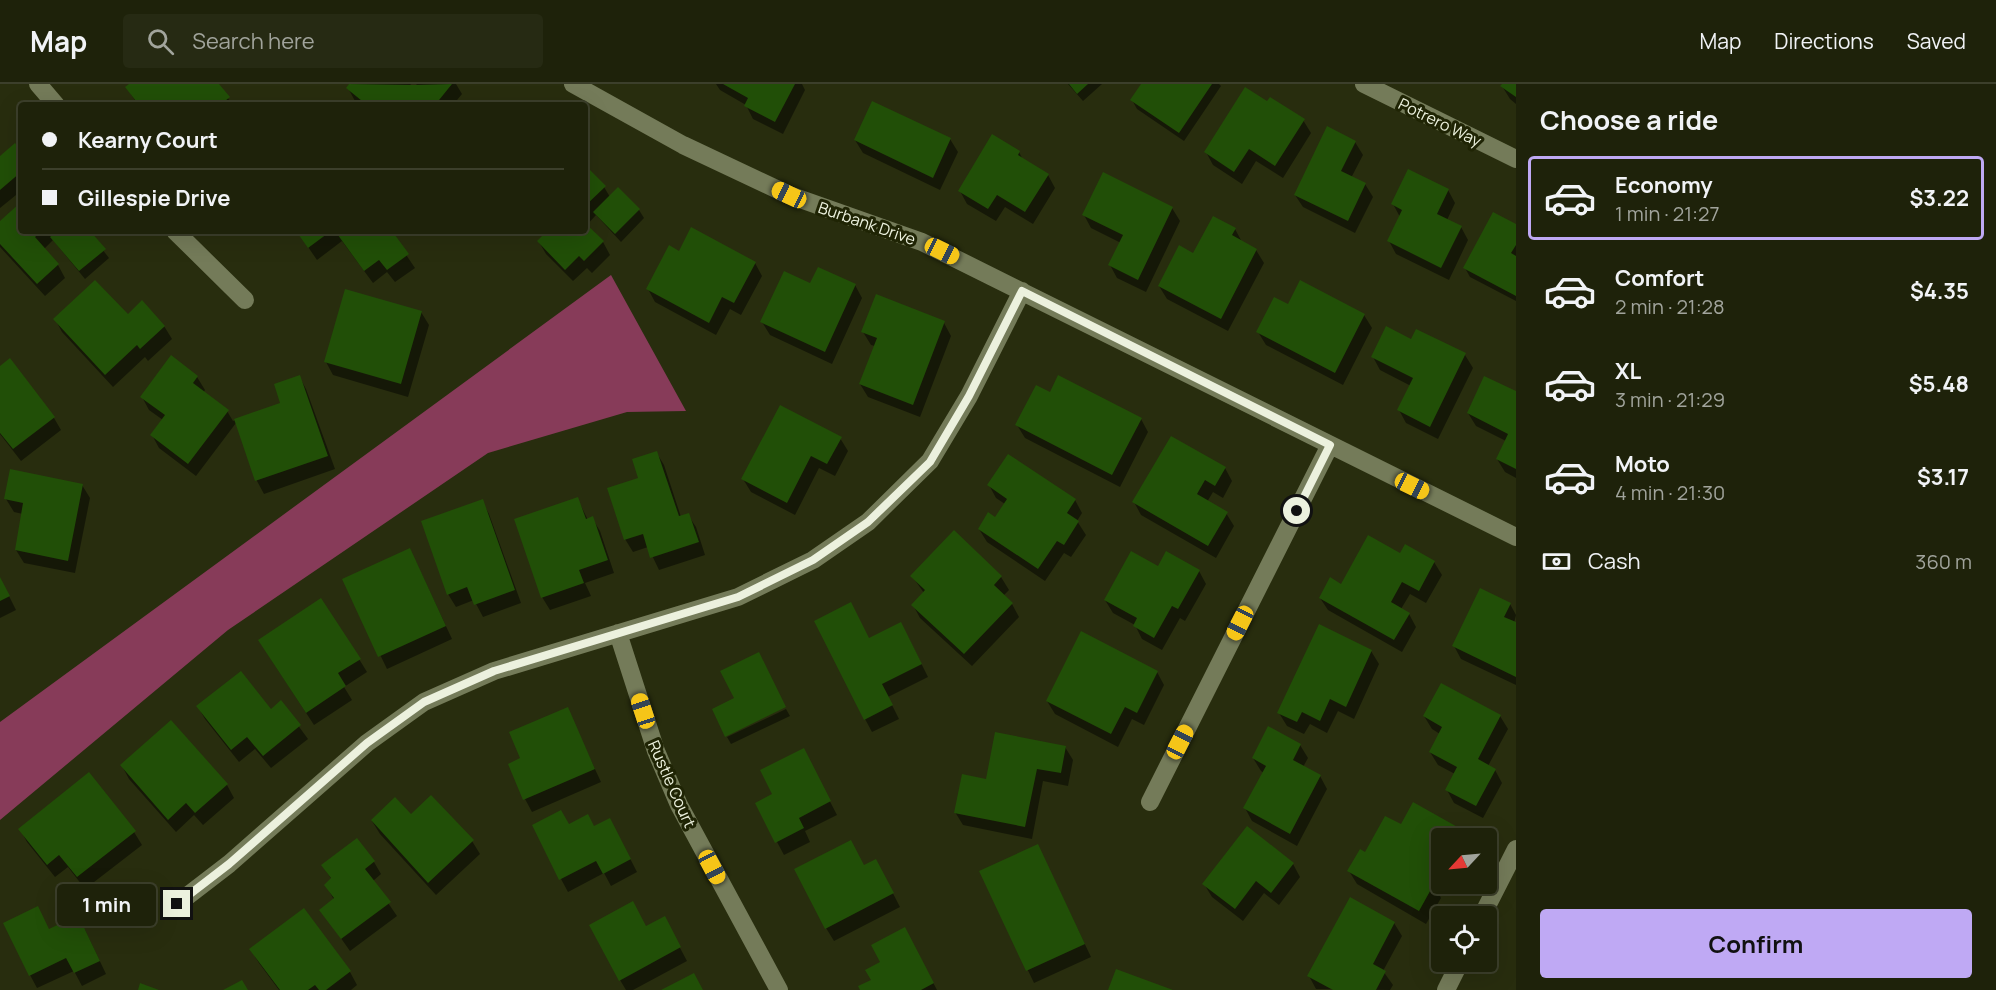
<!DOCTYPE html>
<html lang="en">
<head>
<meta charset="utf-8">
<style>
  body { margin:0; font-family:Manrope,sans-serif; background:#262a13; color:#f1f3f6; height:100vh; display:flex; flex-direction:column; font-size:22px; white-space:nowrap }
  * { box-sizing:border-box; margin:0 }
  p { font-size:20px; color:#a1a49c }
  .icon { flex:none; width:33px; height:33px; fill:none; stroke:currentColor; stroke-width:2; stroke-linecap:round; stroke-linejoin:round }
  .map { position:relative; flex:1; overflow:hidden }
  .sheet { display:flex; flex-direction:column; background:#1e220a; width:480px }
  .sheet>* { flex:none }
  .hud { position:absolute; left:18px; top:18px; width:570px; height:132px; border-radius:6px; box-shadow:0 6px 24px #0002,0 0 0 2px #3c3f2b; display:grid; align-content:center; height:132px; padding:0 24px; background:#1e220a }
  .needle { width:39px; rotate:244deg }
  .buttons { position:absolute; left:1431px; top:744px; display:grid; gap:12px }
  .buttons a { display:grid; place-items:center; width:66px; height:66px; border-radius:6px; background:#1e220a; box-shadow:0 6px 24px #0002,0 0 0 2px #3c3f2b; font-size:30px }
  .end { position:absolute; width:27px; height:27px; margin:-14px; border:8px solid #ecf1de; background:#111; box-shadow:0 0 0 3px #111 }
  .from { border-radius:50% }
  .bubble { position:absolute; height:42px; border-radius:6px; background:#1e220a; box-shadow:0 6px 24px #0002,0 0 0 2px #3c3f2b; font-size:20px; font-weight:700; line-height:42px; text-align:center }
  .car { position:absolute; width:18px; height:36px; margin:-18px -9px; border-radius:8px; box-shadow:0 0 4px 2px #0007; background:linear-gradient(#f5c518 24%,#345 0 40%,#f5c518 0 76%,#345 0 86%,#f5c518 0) }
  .hud b { display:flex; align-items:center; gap:21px; height:57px; font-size:22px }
  .hud b+b { border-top:2px solid #3c3f2b }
  .hud i { width:15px; height:15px; background:#f1f3f6 }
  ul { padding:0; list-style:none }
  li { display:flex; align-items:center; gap:18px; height:84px; margin:0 12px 9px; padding:0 12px; border:3px solid transparent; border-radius:6px }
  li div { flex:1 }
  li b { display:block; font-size:22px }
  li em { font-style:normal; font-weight:700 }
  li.current { border-color:#bfa9f4 }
  li>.icon { width:54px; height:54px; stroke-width:1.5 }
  h2 { padding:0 24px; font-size:27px; line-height:72px }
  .pay { display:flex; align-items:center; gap:15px; height:66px; padding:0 24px; font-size:22px }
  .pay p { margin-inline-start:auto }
  .cta { display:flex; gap:12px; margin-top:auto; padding:12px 24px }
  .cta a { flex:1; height:69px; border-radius:6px; background:#bfa9f4; color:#111; font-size:24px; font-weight:700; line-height:69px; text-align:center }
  header { display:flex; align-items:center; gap:36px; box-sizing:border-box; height:84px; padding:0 30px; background:#1e220a; border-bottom:2px solid #3c3f2b }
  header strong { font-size:28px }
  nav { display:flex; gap:33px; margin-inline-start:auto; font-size:21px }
  .search { width:420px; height:54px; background:#262a13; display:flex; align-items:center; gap:15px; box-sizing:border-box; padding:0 21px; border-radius:6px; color:#a1a49c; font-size:22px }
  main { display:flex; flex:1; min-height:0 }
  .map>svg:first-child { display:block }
</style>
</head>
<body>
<header>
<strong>Map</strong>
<div class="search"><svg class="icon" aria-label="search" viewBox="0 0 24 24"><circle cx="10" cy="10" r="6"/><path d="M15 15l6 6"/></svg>Search here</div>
<nav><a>Map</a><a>Directions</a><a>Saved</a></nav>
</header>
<main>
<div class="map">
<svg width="1516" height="906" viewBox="0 0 1516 906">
  <rect width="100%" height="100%" fill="#282d0e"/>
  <!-- forest -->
  <path fill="#873b59" d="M611 191 686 327 627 328 488 369 228 546 0 736V638Z"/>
  <!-- shadow -->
  <path fill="#0007" d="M132 0H217L233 21H138L127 4Z
    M351 0H410L414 3 417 0H456L462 10 453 21H360L355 17 348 4Z
    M716 0H802L805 6 783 50 753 35 746 21 720 6Z
    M1068 0H1102L1083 17Z
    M1143 0H1219L1221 2 1184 57 1137 25 1132 16Z
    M1504 0H1516V20L1510 15 1502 2Z
    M1268 19 1303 36 1311 49 1283 94 1256 77 1242 100 1213 81 1206 68Z
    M950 55 958 68 940 106 863 69 855 56Z
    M1355 58 1363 71 1351 94 1365 100 1373 113 1355 149 1303 123 1295 111Z
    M21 68V107L0 124V74Z
    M1019 68 1023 76 1048 91 1055 104 1033 140 1005 123 996 137 967 120 960 107Z
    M585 83 604 103 610 113 639 126 644 134 621 158 596 131 586 142 603 158 610 171 592 189 587 184 573 197 546 170 539 158 546 150 543 147H585Z
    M1448 106 1455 119 1447 136 1461 143 1468 156 1449 196 1396 170 1389 157 1400 133 1393 120Z
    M21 120V147H88L109 174 85 195 53 156 44 165 58 181 65 194 45 212 0 163V139Z
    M1172 124 1180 137 1146 208 1117 194 1110 181 1121 159 1091 144 1084 131Z
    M1494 130 1516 142V217L1470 193 1465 184Z
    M1235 145 1242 158 1256 166 1264 179 1228 247 1167 215 1159 202 1194 171Z
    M297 147H390L415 184 395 198 387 188 373 199 342 157 317 176Z
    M680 169 755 179 762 192 741 231 730 225 716 251 655 218 648 205Z
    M811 201H855L862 214 832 280 770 251 762 238Z
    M1289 222 1364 231 1372 244 1343 301 1266 261 1258 248Z
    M421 228 429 241 408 313 333 291 326 278Z
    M128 232 164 242 172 255 148 277 145 273 113 303 62 248 55 235Z
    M944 239 951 252 920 333 868 313 860 300 875 262 871 261 863 248Z
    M1417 247 1465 271 1473 284 1438 355 1406 339 1399 326 1411 302 1380 286 1373 273 1411 257Z
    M171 274 197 293 205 306 203 309 227 327 233 337 282 320 299 292 306 305 335 385 264 410 257 397 236 339 196 392 159 364 152 351 163 336 149 326 142 313Z
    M0 284 54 334 61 346 21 377 0 350Z
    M1485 294 1516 309V394L1505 388 1497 375 1506 357 1476 342 1468 329Z
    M1050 310 1141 335 1148 348 1120 403 1025 354 1017 341Z
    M840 354 848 367 835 392 819 384 795 431 751 408 743 395Z
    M656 368 664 381 681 433 688 431 696 443 705 471 659 486 648 463 633 468 625 455 640 395Z
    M1225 384 1232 397 1223 414 1213 408 1207 418 1226 429 1234 442 1216 474 1141 431 1134 418Z
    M82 401 90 414 75 489 24 479 16 466 23 430 14 428 6 415Z
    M989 401 1075 416 1082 429 1077 437 1086 451 1071 473 1064 469 1045 497 987 458 979 445 995 435 1005 420 996 414Z
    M577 414 588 436 592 434 600 447 614 489 585 499 591 512 550 526 542 513Z
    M482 417 489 430 521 519 483 533 474 516 456 523 448 510Z
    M954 448 1001 493 1009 506 1003 512 1012 520 1019 533 972 582 920 534 913 521 924 509 912 492Z
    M416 478 452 555 387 585 344 496Z
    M1434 478 1442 491 1426 519 1410 510 1401 525 1409 530 1416 543 1402 568 1328 526 1320 514 1342 502Z
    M1158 484 1199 487 1206 500 1185 537 1180 534 1162 566 1142 555 1135 541 1113 529 1105 516Z
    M0 494 16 526 0 534Z
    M1510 520 1516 531 1514 539 1516 540V601L1461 575 1454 562Z
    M908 553 928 593 888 613 899 635 872 648 865 635 869 555Z
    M1371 567 1379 580 1354 635 1338 627 1327 649 1310 640 1304 650 1287 642 1279 629Z
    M267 569 359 575 367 588 344 603 352 616 314 641Z
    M1157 588 1164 601 1144 641 1132 635 1118 663 1055 630 1047 617Z
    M281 618 308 655 271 684 255 665 239 678 205 635 198 623 271 627Z
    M567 625 601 698 532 728 525 715Z
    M786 625 790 632 731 660 727 653Z
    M1424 632H1500L1508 645 1488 682 1495 686 1502 699 1483 734 1454 719 1447 706 1455 690 1438 681 1430 668 1440 650 1432 645Z
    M1300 661 1308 674 1303 683 1320 692 1327 705 1297 762 1252 737 1245 724 1264 689 1261 687 1253 674Z
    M1065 663 1073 676 1068 702 1043 697 1032 755 963 741 955 728 987 697Z
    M810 679 837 731 805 747 810 758 784 771 777 758 774 711Z
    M122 682 227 701 234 714 203 741 194 731 176 748 129 695Z
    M411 732 472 757 480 770 436 811 380 750 372 737Z
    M569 742 594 744 617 749 637 788 611 802 604 789 568 808 561 795Z
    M1401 742 1460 746 1465 754H1442V800H1445L1439 810 1441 814 1426 840 1357 800 1349 787 1365 770Z
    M20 745 134 748 142 761 85 805 68 783 55 793 27 758Z
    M1038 762 1091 873 1034 899 981 788Z
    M374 778 381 790 373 797 397 832 350 867 321 826 334 816 326 801 332 796 323 782Z
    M1293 780 1300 793 1279 821 1264 809 1243 837 1212 813 1204 800Z
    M864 783 883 790 900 823 834 857 826 844Z
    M304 827 350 888 357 901 351 906H279L259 879 251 866Z
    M1394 839 1402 852 1383 887 1393 901 1390 906 1316 905 1309 892Z
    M646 844 671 847 687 877 633 906H626L620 896Z
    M85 846 106 890 82 902 74 887 37 904 30 891 50 847Z
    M912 858 937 906H862L873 896Z"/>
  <!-- building -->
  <path fill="#214f07" d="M129 0H219L230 13 220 21H139L125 3Z
    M349 0 414 1 452 0 435 21H367L346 4Z
    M723 0H795L775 38 744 22 748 14Z
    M1069 0H1088L1077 10Z
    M1141 0H1212L1179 49 1130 16Z
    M1502 0H1516V13L1500 2Z
    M1245 3 1267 17 1270 13 1305 35 1275 82 1249 65 1234 88 1204 68Z
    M872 17 951 54 933 94 854 56Z
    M1327 42 1356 57 1341 87 1366 99 1348 137 1294 111Z
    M992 50 1020 67 1018 71 1049 90 1025 128 997 111 988 125 958 107Z
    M15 59 21 66V88L0 106V72Z
    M585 81 606 102 585 122Z
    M1408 85 1449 105 1437 130 1462 142 1441 184 1387 157 1402 126 1391 120Z
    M1103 88 1173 123 1138 196 1108 181 1123 151 1082 131Z
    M618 103 640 125 615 150 593 128Z
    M21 118V147H42L35 153 59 180 37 200 0 160V137Z
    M1493 128 1516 140V161L1511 169 1516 172V212L1463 184Z
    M1213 132 1236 144 1232 151 1257 165 1221 235 1158 202 1179 161 1193 169Z
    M585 139 604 157 584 177 579 172 565 186 537 157 547 147H585Z
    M691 143 756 178 734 219 722 213 709 239 646 205 669 161 679 167Z
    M56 147H90L106 165 79 187 50 153Z
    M296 147H331L308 164Z
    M335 147H392L409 170 387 186 379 176 364 187Z
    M818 183 856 200 825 268 760 238 784 187 810 199Z
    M95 196 128 230 142 216 165 242 140 265 137 261 105 291 53 235Z
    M1300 196 1365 230 1335 289 1256 248 1274 213 1288 220Z
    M345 205 422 227 401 300 324 278Z
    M876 210 945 237 913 321 859 300 877 254 861 248Z
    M1386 242 1411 255 1416 245 1466 269 1430 343 1397 326 1413 294 1371 273Z
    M171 271 198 292 193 299 229 326 188 380 150 351 165 331 140 313Z
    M10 274 55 333 13 365 0 349V282Z
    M300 291 328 372 255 397 234 335 280 319 274 300Z
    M1058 291 1142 334 1112 391 1015 341 1036 301 1050 308Z
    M1484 292 1516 307V385L1496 375 1508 350 1467 329Z
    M780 321 842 353 827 380 811 372 787 419 741 395Z
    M1171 352 1226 383 1215 402 1205 396 1197 410 1228 428 1208 462 1132 418Z
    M657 367 679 432 689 429 699 458 650 474 643 450 624 456 607 404 638 394 632 375Z
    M1008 370 1076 415 1067 429 1079 437 1064 461 1057 457 1038 485 978 445 988 428 995 433 1007 415 987 401Z
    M10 385 83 400 68 477 15 466 23 419 4 415Z
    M578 413 586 435 593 432 608 476 579 486 584 499 541 514 514 435Z
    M483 415 515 506 474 521 467 503 447 511 421 437Z
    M954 446 1002 492 994 501 1013 519 964 570 911 521 925 506 910 492Z
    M1368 451 1400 469 1405 460 1435 477 1419 507 1402 498 1391 518 1410 529 1394 556 1319 514 1330 493 1341 500Z
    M410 464 446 542 378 573 342 495Z
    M1131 467 1158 482 1166 467 1200 486 1178 525 1172 522 1154 554 1133 542 1137 534 1104 516Z
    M0 493 10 512 0 517Z
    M1480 504 1511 519 1504 533 1516 538V593L1452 562Z
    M321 514 361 575 338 589 346 602 306 629 258 556Z
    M851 518 869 554 901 538 922 580 882 600 893 621 864 636 814 537Z
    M1319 540 1372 566 1346 623 1330 615 1320 637 1302 628 1297 638 1277 629Z
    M1081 547 1158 587 1137 629 1125 623 1111 650 1046 617Z
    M759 568 786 623 725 653 712 625 734 614 720 587Z
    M241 587 271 625 281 616 301 641 263 672 247 653 231 666 196 622Z
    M1441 599 1501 631 1478 675 1496 685 1476 722 1445 706 1457 683 1429 668 1442 643 1423 632Z
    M568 623 595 685 523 716 508 680 520 674 509 648Z
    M171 636 228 700 195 729 186 719 168 736 120 681Z
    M1268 642 1301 660 1293 676 1321 691 1290 750 1243 724 1266 682 1252 674Z
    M995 648 1066 662 1061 689 1037 685 1025 743 954 729 962 690 986 695Z
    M804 664 831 717 799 734 804 744 775 759 755 719 772 710 760 686Z
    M89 688 136 747 77 793 59 771 47 781 18 745Z
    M431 711 474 756 428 799 371 736 395 713 411 730Z
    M1413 718 1461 745 1455 754H1442V779L1431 798 1434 800 1419 827 1347 787 1360 765 1365 768 1385 732 1401 740Z
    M561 726 569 740 588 730 594 742 610 734 631 775 603 790 596 777 559 796 532 741Z
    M1247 742 1294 779 1271 809 1256 797 1235 825 1202 800Z
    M357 754 375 777 365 785 391 818 341 855 319 826 334 814 324 801 331 794 321 781Z
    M851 756 864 781 876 775 894 809 825 845 794 785Z
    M1038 760 1085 860 1026 887 979 787Z
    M1350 813 1395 838 1373 880 1386 887 1376 906H1333L1307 892Z
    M633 817 646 842 665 832 681 863 619 897 589 841Z
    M38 822 49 845 78 831 100 877 74 889 66 874 29 892 3 839Z
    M304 824 351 887 326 906H319L315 901 308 906H280L249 865Z
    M905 843 934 899 921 906H860L858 902 871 896 865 886 880 878 871 861Z
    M1116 885 1173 906H1108Z
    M694 889 703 906H661Z
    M242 896 248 906H223Z
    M140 899 159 906H138Z"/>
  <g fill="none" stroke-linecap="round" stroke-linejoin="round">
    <!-- minor -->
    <path stroke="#747b59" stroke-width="18" d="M38 0 56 21
      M573 0 683 61 789 111 922 158 1516 453
      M1364 0 1516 75
      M175 147 245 216
      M618 549 656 667 679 721 779 906
      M1150 718 1330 361
      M177 820 229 780 367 659 424 618 494 587 738 513 813 476 868 438 930 377 969 312 1022 207
      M1482 832 1516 765
      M1446 906 1460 878"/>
  </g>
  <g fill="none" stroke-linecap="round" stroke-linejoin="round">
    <!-- route -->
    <path stroke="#ecf1de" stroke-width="8" d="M177 820 229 780 367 659 424 618 494 587 738 513 813 476 868 438 930 378 969 312 1022 207 1330 361 1297 427"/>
  </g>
  <g text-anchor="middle" stroke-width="6" stroke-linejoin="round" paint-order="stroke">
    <!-- street labels -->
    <g font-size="16" fill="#ecf1de" stroke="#1f2404">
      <text transform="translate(1440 38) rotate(26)" y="6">Potrero Way</text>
      <text transform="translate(867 139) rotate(19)" y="6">Burbank Drive</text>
      <text transform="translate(672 700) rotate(66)" y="6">Rustle Court</text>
    </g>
  </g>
</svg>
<div class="buttons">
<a><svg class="needle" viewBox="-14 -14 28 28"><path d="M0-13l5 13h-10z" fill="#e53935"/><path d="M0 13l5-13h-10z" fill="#a1a49c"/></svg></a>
<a><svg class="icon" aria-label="locate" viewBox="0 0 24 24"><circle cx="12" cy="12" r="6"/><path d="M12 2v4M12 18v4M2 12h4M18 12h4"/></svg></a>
</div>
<i class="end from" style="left:1297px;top:427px"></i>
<i class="end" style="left:177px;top:820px"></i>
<div class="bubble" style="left:57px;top:800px;width:99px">1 min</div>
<i class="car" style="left:789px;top:111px;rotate:295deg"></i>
<i class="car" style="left:942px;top:167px;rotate:116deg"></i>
<i class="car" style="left:1412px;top:402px;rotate:116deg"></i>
<i class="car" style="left:1240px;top:539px;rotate:207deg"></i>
<i class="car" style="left:643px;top:627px;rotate:342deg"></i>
<i class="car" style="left:1180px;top:658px;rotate:27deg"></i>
<i class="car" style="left:712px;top:783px;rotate:152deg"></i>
<div class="hud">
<b><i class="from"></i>Kearny Court</b>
<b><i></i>Gillespie Drive</b>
</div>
</div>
<section class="sheet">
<h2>Choose a ride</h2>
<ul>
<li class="current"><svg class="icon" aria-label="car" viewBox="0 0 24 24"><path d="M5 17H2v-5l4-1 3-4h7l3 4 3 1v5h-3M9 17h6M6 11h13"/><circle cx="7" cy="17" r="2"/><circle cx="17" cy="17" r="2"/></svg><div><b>Economy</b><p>1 min · 21:27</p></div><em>$3.22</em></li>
<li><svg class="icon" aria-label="car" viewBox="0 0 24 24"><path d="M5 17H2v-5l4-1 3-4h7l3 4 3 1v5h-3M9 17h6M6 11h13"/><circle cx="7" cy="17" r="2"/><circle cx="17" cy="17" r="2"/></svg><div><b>Comfort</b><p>2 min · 21:28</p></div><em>$4.35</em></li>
<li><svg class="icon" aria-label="car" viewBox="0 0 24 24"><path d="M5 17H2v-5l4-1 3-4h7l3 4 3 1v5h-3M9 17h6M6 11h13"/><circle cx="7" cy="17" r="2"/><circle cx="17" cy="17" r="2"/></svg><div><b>XL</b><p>3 min · 21:29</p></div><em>$5.48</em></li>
<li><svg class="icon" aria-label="car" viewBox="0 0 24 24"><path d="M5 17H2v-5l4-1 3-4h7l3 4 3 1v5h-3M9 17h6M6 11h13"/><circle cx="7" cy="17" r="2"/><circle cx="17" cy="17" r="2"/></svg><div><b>Moto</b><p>4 min · 21:30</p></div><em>$3.17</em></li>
</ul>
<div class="pay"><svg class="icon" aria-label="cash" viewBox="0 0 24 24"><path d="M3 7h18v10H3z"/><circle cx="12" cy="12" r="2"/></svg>Cash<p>360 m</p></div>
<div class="cta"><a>Confirm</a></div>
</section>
</main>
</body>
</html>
